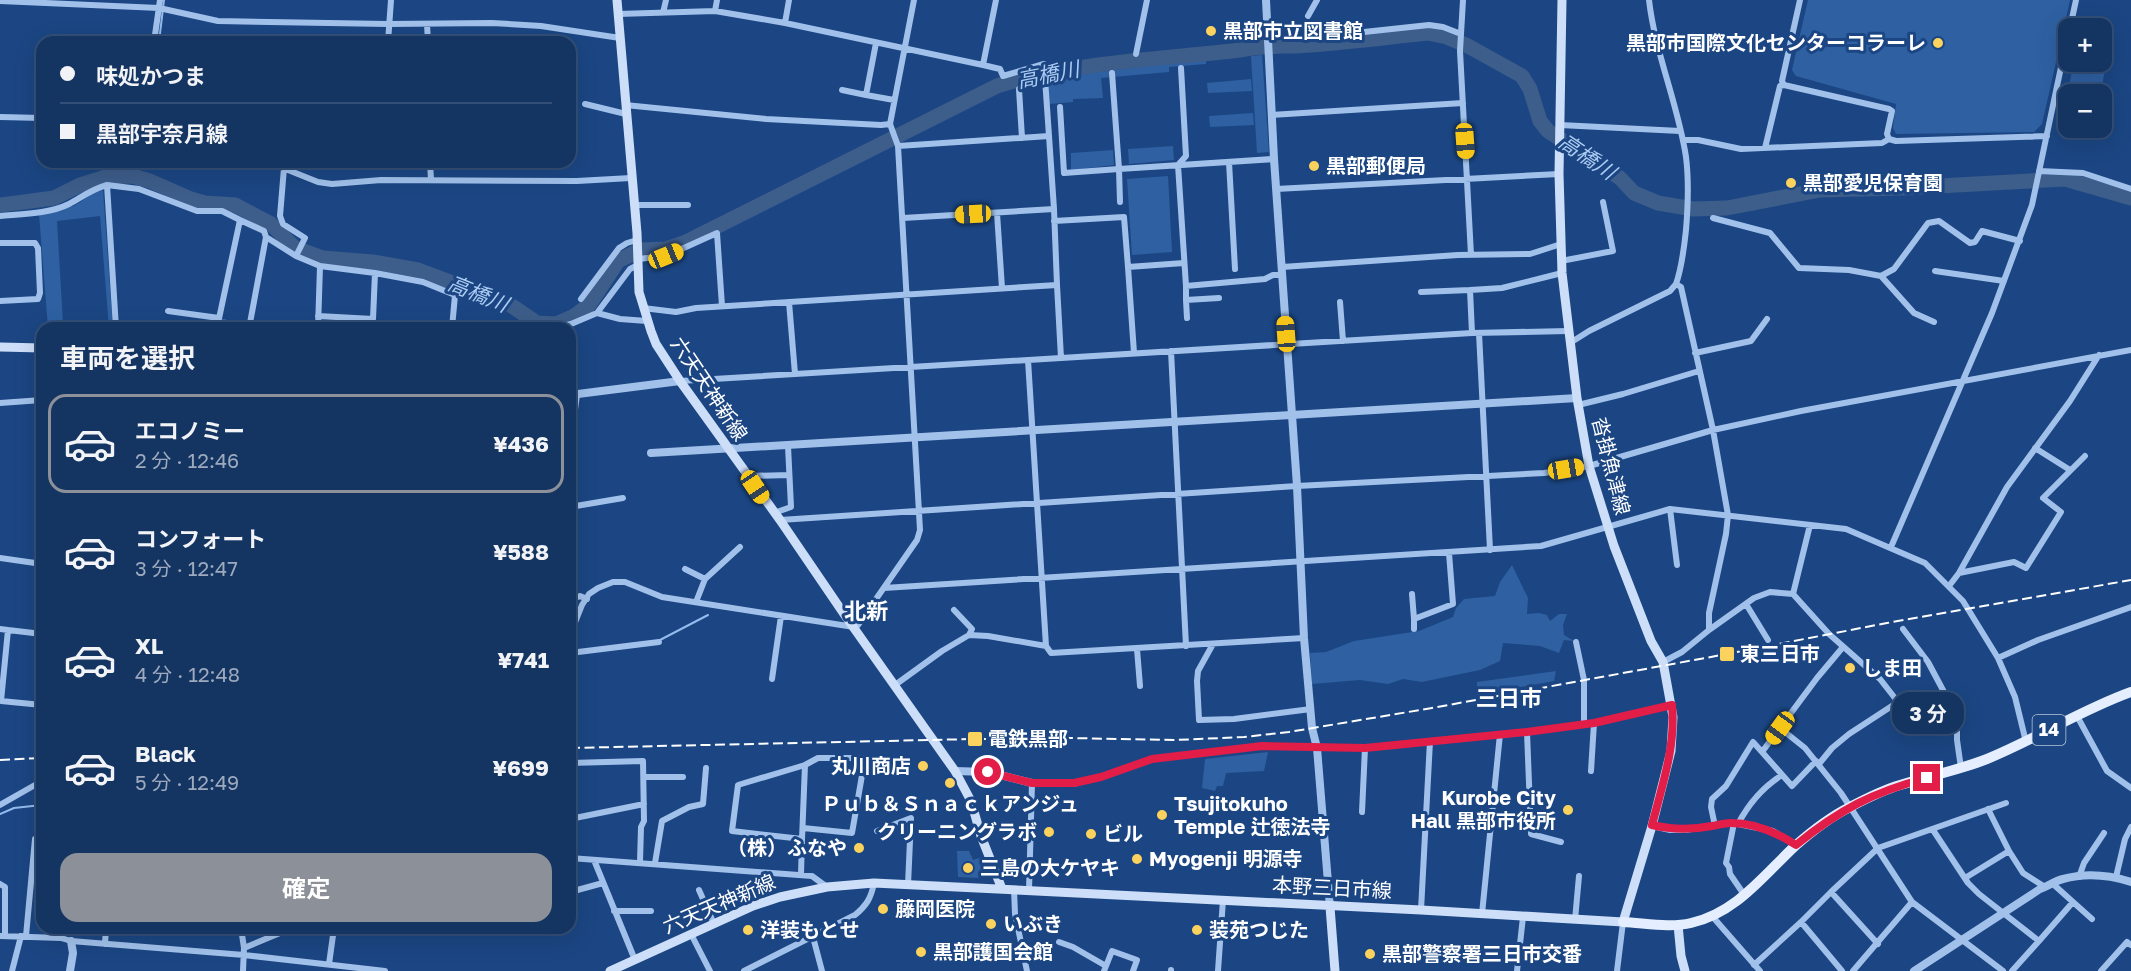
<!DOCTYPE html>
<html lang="ja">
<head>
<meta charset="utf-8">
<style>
  body { margin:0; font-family:"Golos Text","Noto Sans JP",sans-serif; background:#1d3c68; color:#f1f3f6; height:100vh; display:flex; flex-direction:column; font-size:22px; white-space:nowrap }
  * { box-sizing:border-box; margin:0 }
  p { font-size:20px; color:#9daabe }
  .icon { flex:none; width:33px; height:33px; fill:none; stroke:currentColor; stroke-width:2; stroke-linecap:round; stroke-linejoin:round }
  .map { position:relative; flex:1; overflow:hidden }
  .details { position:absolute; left:36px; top:322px; width:540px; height:612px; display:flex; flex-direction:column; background:#143462; border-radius:18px; box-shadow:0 6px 24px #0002,0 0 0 2px #334f77 }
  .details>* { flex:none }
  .banner { position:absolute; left:36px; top:36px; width:540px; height:132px; border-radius:18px; box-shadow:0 6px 24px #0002,0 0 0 2px #334f77; display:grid; align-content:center; height:132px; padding:0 24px; background:#143462 }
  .buttons { position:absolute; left:2058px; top:18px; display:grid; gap:12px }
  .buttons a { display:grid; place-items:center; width:54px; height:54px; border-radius:12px; background:#143462; box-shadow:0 6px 24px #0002,0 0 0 2px #334f77; font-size:30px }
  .end { position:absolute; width:27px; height:27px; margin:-14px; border:8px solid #e11d48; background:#fff; box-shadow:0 0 0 3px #fff }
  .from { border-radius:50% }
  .bubble { position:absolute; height:42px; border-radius:18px; background:#143462; box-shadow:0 6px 24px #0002,0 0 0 2px #334f77; font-size:20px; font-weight:700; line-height:42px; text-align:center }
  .car { position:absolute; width:18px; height:36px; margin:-18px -9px; border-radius:8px; box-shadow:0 0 4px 2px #0007; background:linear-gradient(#f5c518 24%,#345 0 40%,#f5c518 0 76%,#345 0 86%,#f5c518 0) }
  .banner b { display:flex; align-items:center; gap:21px; height:57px; font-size:22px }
  .banner b+b { border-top:2px solid #334f77 }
  .banner i { width:15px; height:15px; background:#f1f3f6 }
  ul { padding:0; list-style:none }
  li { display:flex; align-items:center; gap:18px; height:99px; margin:0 12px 9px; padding:0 12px; border:3px solid transparent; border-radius:18px }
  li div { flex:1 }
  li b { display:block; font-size:22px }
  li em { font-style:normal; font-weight:700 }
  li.current { border-color:#8c9099 }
  li>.icon { width:54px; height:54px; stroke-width:1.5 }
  h2 { padding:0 24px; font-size:27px; line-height:72px }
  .primary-button { display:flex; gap:12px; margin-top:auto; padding:12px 24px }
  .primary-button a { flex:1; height:69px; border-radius:18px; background:#8c9099; color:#fff; font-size:24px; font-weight:700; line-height:69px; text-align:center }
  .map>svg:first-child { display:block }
</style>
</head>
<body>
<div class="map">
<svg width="2131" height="971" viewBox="0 0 2131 971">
  <rect width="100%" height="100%" fill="#1b4683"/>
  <!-- green -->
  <path fill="#2e60a2" d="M1808 0H2070L2042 124 2034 132 1896 134 1893 128 1896 104 1796 76 1792 70Z
    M2102 40 2111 42 2100 94H2068V128H2092L2090 140 2059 132 2074 62H2102Z
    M1262 55 1269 152 1257 153 1251 56Z
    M1206 59V64L1169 67V72L1101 78 1103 98 1073 99V102L1049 104 1048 78Z
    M1251 79 1252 91 1208 93 1207 83Z
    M1253 113 1254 125 1210 127 1209 116Z
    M1173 146 1174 160 1129 164 1128 149Z
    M1113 150 1114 165 1071 170V153Z
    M1168 176 1172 252 1132 255 1127 179Z
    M103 190 113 328H109L100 216 57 221 63 323 84 322 85 328H48L39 214 74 206 92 194Z
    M1512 565 1528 598 1527 614 1539 613 1547 615 1550 621 1559 614H1567L1563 625 1564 635 1574 641 1564 640 1559 653 1540 646 1503 643 1500 661 1480 670 1422 682 1403 679 1388 684 1360 680 1312 684 1310 653 1326 652 1354 641 1419 631 1453 617 1456 608 1464 599 1495 596 1500 582Z
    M1556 671 1554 681 1477 695V682Z
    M1268 752 1264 771 1226 773 1223 786H1217L1215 791 1202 788 1205 759Z
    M957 851H969L973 860 982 857 980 878 958 877Z"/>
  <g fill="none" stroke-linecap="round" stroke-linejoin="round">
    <!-- stream -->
    <path stroke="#94bbed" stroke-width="2" d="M159 42 164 0
      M136 177 141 162
      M660 640 708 615
      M0 814 14 808 42 805"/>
    <!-- river -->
    <path stroke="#3d5d8a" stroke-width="15" d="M0 205 54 198 80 185 106 177 132 176 150 181 191 199 205 203 235 205 271 224 295 248 323 258 373 262 418 270 509 304 537 323 556 324 574 316 589 305 618 261 640 250 665 249 686 242 997 86C1075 62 1161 59 1241 50 1264 45 1287 47 1311 45 1350 42 1389 37 1428 33L1447 37 1468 46 1522 76 1530 89 1540 121 1548 131 1620 178 1634 193 1658 203 1693 209 1727 208 1820 190 1902 188 2065 179 2131 198"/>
    <!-- minor -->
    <path stroke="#a1c1eb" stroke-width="6" d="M1463 0 1460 51 1471 255
      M1649 0C1655 53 1678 104 1686 157 1689 181 1688 206 1686 230 1684 249 1682 267 1676 284L1681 287 1713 430 1728 515 1726 534 1709 613V630L1682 652 1663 662
      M1800 0 1782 81 1784 85 1889 109 1892 111 1887 134 1889 139
      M0 1 159 8 218 21 388 24 492 23 541 26 620 38
      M715 11 717 0
      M663 13 666 0
      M618 14 715 11 785 23 983 65 1000 69 1003 76 1044 64 1049 136
      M1308 16 1317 0
      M785 23 789 0
      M427 24 428 42
      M2070 28 2076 0
      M1308 38 1429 25 1443 27 1461 34
      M154 42 160 0
      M388 42 391 0
      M1136 54 1147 0
      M983 65 996 0
      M1181 68 1186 156 1178 165 1186 286 1265 279 1273 275H1282
      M1112 73 1119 169 1274 159
      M1019 89 1022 138
      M842 90 866 95 876 43
      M866 95 894 100
      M585 104 626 114
      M625 105 766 119 881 125 890 124
      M1060 107 1064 173 1119 169 1120 202
      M1271 115 1463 103
      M0 117 42 118
      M1560 125 1680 131
      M1683 140H1698L1741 149 1882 143 1889 139 1896 141 2047 136
      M898 146 1049 136 1054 209
      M1765 148 1780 86 1784 85
      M268 162 318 182 332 184 381 180 577 181 631 178
      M430 162 431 180
      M1229 162 1235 269
      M284 168 280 216 283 224 305 238 296 256
      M2039 171 2083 173 2131 189
      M107 185 139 189 197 211H222L240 220 217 328
      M1276 189 1559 174
      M634 205H688
      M997 213 1002 288
      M0 216C22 214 49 214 69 204 82 197 92 189 107 185L116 328
      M903 218 1054 209 1057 285
      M1713 218 1770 233 1799 268 1849 270 1881 276
      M240 220 264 231 266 237
      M1054 221 1124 217 1128 267 1184 263
      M0 243H35L38 248 40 293 38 299 0 301
      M638 259 666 256 717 233 722 306
      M1561 261 1613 251 1603 202
      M638 265 630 269 597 313 620 319 647 321
      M1128 267 1134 353
      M1282 267 1458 255 1530 254 1561 244
      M1935 271 2004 281
      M1186 286V300L1219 298
      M1470 290 1502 288 1562 273
      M1421 292 1470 290 1472 333
      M581 299 619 248 627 243 637 240
      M1186 300 1187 318
      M789 302 795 374
      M1340 302 1343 341
      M643 308 676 312 696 308 1057 285 1061 358
      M168 311 219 318
      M318 316 373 319 375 273
      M218 322 244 325 243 328
      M1934 322 1914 313 1881 276 1894 269 1928 223 1939 221 1970 243 1975 242 1982 231 2020 241
      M250 323 289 326V328
      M244 325 250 323 266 237 296 256 320 266
      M289 326 318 328
      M373 326 405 328
      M318 328 320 266 375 273 423 282 455 295 452 328
      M556 328 571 324 597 313
      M1479 333 1490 550
      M1570 343 1589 331 1670 291 1676 284
      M1171 351 1186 646
      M1695 353 1751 341 1767 319
      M1028 360 1046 646
      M680 381 1472 333 1568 331
      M0 403 42 400
      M1578 405 1623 394 1699 371
      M572 431 577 395
      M2035 448 2070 470
      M748 476 789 475
      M570 507 623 498
      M1670 509 1677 565
      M774 513 791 507 788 446
      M780 520 1297 486 1544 473 1589 466 1713 430 1801 411 2131 350
      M1891 547 1992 313 2032 205 2068 34
      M0 558 42 564
      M685 569 705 579 696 602
      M1959 573 2014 562 2026 568 2061 512 2043 498 2085 456
      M705 579 740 547
      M1949 586 1959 573 2007 487 2070 401 2099 355
      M884 588 1541 546 1670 509 1846 529 1925 563 1963 601 1998 658 2015 697 2026 742
      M1412 594 1414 619 1453 604 1449 553
      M1793 594 1810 525
      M570 600 580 596 587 599
      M1746 604 1768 640
      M1414 619V629
      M0 629 8 630 1 701 42 705
      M1903 629 1928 662 1944 692
      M8 630 42 634
      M1709 630 1754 598 1770 592 1793 594 1829 634 1880 679 1898 702
      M570 635 582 605 589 594 598 588 613 582H625L662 597 854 627 858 625 917 540 920 530 898 146 890 124 914 0
      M969 635 988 636 1046 646 1051 653 1304 638
      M1576 642 1584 680V725
      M1213 644 1198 671 1197 681 1199 720 1234 719 1311 709
      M1137 649 1140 686
      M570 653 659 642
      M1998 658 2038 640 2131 607
      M772 679 781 616
      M895 685 942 651 969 635 972 629 954 610
      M2077 716 2107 771 2131 788
      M1780 728 1805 748 1841 793 1912 902 2003 971
      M1527 732 1531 834 1561 842
      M1816 761 1792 786 1762 752 1817 678 1843 647
      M570 763 643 761 644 821 641 827 640 862
      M1819 764 1832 748 1849 734 1898 702 1913 696 1944 692 1957 719V740L1961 768
      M1591 771 1594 723
      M644 777H683
      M1074 783 1100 777 1152 759 1262 746 1365 748 1527 732 1594 723 1672 705
      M0 805 42 781
      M1988 809 2009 851 2023 873 2045 887
      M1362 812 1365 748
      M570 819 644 804
      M1734 823 1726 863 1729 867 1730 874 1745 896
      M1738 824C1749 803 1763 787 1782 775
      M1652 826 1670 830H1686L1728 823 1738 824 1773 831 1796 845
      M1715 826 1711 807 1712 799 1726 786 1753 742 1762 752
      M803 828 852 833 865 758H818L805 765 802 839 732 831 738 785 805 765
      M1933 830 1968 883 1979 894 2039 941 2012 971
      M877 831 911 818 908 885
      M570 858 812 876 827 887
      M594 860 635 960
      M655 863 662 821 689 807 703 804 706 768
      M801 875 802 839
      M2079 877 2084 863 2104 833
      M2116 877 2125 839 2131 827
      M1965 878 2009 851
      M0 884 5 887V936
      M1014 889 1015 914 1027 971
      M699 890 714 924
      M1029 890 1032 783
      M570 892 603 883
      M2073 902 2092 919
      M1421 910 1430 741
      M614 911H651
      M1482 914 1500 734
      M1712 916 1760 971
      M1575 920 1579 876
      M1801 922 1831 892
      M241 928 244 948 243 971
      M691 934 710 971
      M0 936 61 938 71 941 244 955 385 971
      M26 936 35 839
      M813 937 822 971
      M2039 941 2073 902 2053 884
      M1059 942 1073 947 1106 966 1104 971
      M105 944 106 928
      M1878 944 1831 892 1878 848 2006 803
      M244 948 292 928
      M329 964 334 928
      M1754 965 1801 922 1842 971
      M1106 966 1112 951 1137 960 1133 971
      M12 971 21 936
      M744 971 855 915C867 905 871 898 874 883
      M1171 971V970
      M1218 971 1223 900
      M1517 971 1523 917
      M1617 971 1623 922
      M1853 971 1912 902
      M2101 971 2127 942 2131 945"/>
    <!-- tertiary -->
    <path stroke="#a1c1eb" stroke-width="8" d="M1266 0 1274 159 1297 486 1304 638 1312 728 1317 748 1330 907
      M570 395 680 381
      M651 453 1577 398
      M955 771 988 772 1032 783H1074
      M70 971 73 953 71 941
      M1914 971 2040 889C2048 886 2055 881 2063 879 2085 873 2109 875 2131 882"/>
    <!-- secondary -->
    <path stroke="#cddef8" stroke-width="9" d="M617 0 637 233 639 292 651 331 656 344 680 381 780 520 844 614 955 771 971 801 981 836 1002 889
      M0 347 42 348
      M1330 907 1335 971
      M1678 925 1681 956 1685 971
      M610 971 753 906 780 897 827 887 874 883 1421 910 1623 922 1652 826 1671 751 1673 717 1663 662 1651 641 1614 546 1589 466 1577 398 1562 273 1559 174 1562 0"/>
    <!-- primary -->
    <path stroke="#e5eeff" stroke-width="10" d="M1623 922C1645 923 1670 928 1691 923 1736 913 1763 876 1795 846 1812 831 1830 817 1850 807 1867 798 1883 790 1900 785 1929 776 1959 770 1987 759 2036 739 2081 710 2131 692"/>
    <!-- rail -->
    <path stroke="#fff" stroke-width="2" stroke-dasharray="10 4.5" stroke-linecap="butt" d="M570 748 975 739 1067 738 1176 740 1244 737 1289 732 1432 708 1727 654 1887 623 2131 580
      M0 760 42 758"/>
  </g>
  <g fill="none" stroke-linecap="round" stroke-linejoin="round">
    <!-- route -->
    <path stroke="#e11d48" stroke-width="8" d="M988 772 1032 783H1074L1101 777 1152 759 1262 746 1365 748 1527 732 1594 723 1672 705C1676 746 1662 786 1652 825 1673 830 1691 830 1712 826 1718 825 1725 823 1731 823 1755 823 1776 832 1796 845 1839 810 1873 792 1927 778"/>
  </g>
  <!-- markers -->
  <g fill="#fcd25e" stroke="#1b4683" stroke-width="2">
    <circle cx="1211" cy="31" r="6"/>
    <circle cx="1938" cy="43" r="6"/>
    <circle cx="1314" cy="166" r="6"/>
    <circle cx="1791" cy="183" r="6"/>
    <rect x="1719" y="646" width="16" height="16" rx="3"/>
    <circle cx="1850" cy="668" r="6"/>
    <rect x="967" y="731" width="16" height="16" rx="3"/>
    <circle cx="923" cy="766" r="6"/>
    <circle cx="950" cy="783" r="6"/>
    <circle cx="1568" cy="810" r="6"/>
    <circle cx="1162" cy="815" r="6"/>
    <circle cx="1049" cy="832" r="6"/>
    <circle cx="1091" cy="834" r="6"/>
    <circle cx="859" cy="848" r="6"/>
    <circle cx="1137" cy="859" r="6"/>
    <circle cx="968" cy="868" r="6"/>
    <circle cx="883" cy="909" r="6"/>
    <circle cx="991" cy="924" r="6"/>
    <circle cx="748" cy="930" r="6"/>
    <circle cx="1197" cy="930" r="6"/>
    <circle cx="921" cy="952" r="6"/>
    <circle cx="1370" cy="954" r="6"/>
  </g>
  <g text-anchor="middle" stroke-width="6" stroke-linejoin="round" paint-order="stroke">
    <!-- shield labels -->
    <rect fill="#1b4683" stroke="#bbc8da" stroke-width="1.5" x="2032.5" y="715" width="33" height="30" rx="4.5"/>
    <g font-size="18" font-weight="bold" fill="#fff">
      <text x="2049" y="736">14</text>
    </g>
    <!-- poi labels -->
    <g font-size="20" font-weight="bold" fill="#fff" stroke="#1b4683" text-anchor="start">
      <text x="1223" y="38">黒部市立図書館</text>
      <text x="1926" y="50" text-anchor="end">黒部市国際文化センターコラーレ</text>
      <text x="1326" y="173">黒部郵便局</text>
      <text x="1803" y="190">黒部愛児保育園</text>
      <text x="1740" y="661">東三日市</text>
      <text x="1862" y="675">しま田</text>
      <text x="988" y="746">電鉄黒部</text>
      <text x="911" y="773" text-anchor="end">丸川商店</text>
      <text x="1556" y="805" text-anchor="end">Kurobe City<tspan x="1556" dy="23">Hall 黒部市役所</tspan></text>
      <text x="950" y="811" text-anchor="middle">Ｐｕｂ＆Ｓｎａｃｋアンジュ</text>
      <text x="1174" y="811">Tsujitokuho<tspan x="1174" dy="23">Temple 辻徳法寺</tspan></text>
      <text x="1037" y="839" text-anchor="end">クリーニングラボ</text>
      <text x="1103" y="841">ビル</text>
      <text x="847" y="855" text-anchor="end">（株）ふなや</text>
      <text x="1149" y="866">Myogenji 明源寺</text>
      <text x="980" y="875">三島の大ケヤキ</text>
      <text x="895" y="916">藤岡医院</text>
      <text x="1003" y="931">いぶき</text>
      <text x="760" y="937">洋装もとせ</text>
      <text x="1209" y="937">装苑つじた</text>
      <text x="933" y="959">黒部護国会館</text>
      <text x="1382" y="961">黒部警察署三日市交番</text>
    </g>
    <!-- street labels -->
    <g font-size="20" fill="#fff" stroke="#1b4683">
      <text transform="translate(709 389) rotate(56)" y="7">六天天神新線</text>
      <text transform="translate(1611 466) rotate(76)" y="7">沓掛魚津線</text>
      <text transform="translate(1332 888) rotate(3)" y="7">本野三日市線</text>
      <text transform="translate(719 904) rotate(-23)" y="7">六天天神新線</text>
    </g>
    <!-- water labels -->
    <g font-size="21" font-style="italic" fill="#accbf2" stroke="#1b4683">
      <text transform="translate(1048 75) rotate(-11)" y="7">高橋川</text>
      <text transform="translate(1587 157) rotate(34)" y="7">高橋川</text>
      <text transform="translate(478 294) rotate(22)" y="7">高橋川</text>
    </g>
    <!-- quarter labels -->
    <g font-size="22" font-weight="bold" fill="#fff" stroke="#1b4683">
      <text x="866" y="619">北新</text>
      <text x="1509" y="706">三日市</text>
    </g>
  </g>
</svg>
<div class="buttons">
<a>+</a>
<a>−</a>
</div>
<i class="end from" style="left:988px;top:772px"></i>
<i class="end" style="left:1927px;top:778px"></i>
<div class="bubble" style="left:1892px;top:692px;width:72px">3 分</div>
<i class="car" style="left:1465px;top:141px;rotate:176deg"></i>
<i class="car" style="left:973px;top:214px;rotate:267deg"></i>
<i class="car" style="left:666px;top:256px;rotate:68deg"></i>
<i class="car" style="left:1286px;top:334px;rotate:356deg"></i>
<i class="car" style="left:1566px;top:469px;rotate:81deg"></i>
<i class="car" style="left:755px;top:487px;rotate:146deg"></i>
<i class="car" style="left:1780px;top:728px;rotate:216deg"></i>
<div class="banner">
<b><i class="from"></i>味処かつま</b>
<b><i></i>黒部宇奈月線</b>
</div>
<section class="details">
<h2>車両を選択</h2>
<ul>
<li class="current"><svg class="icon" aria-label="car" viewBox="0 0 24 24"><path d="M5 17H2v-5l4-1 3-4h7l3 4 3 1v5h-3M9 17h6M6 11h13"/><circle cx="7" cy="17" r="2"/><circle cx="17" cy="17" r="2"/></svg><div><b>エコノミー</b><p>2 分 · 12:46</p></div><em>¥436</em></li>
<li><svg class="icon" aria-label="car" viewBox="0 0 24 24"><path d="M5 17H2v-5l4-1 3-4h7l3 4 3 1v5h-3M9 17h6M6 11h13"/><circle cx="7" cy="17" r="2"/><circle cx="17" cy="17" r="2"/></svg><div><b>コンフォート</b><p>3 分 · 12:47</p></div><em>¥588</em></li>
<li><svg class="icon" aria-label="car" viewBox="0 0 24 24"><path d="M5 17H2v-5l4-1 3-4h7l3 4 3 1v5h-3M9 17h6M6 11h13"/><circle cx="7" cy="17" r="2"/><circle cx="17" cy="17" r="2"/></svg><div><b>XL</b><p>4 分 · 12:48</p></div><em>¥741</em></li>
<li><svg class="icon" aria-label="car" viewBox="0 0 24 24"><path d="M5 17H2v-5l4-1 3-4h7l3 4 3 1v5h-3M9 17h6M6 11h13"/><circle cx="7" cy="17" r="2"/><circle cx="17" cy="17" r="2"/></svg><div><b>Black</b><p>5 分 · 12:49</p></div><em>¥699</em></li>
</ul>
<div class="primary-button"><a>確定</a></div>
</section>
</div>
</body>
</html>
